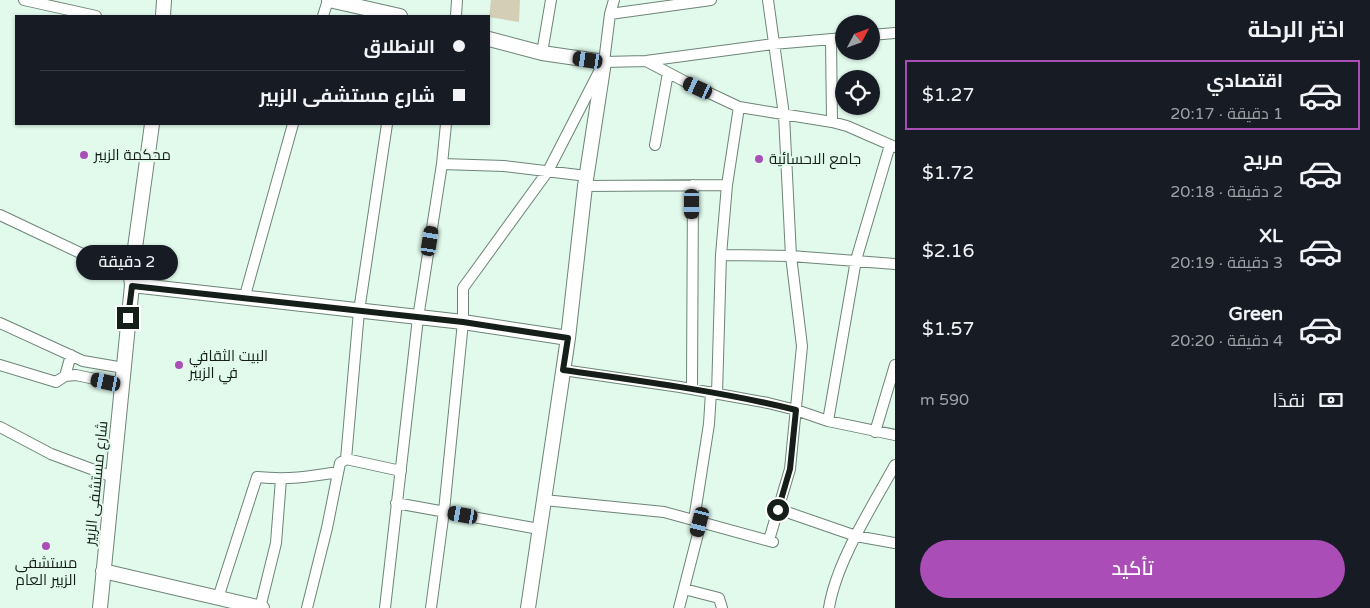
<!DOCTYPE html>
<html lang="ar">
<head>
<meta charset="utf-8">
<style>
  body { margin:0; font-family:"Varela Round",Cairo,sans-serif; background:#242831; color:#f1f3f6; direction:rtl; height:100vh; display:flex; flex-direction:column; font-size:19px; white-space:nowrap }
  * { box-sizing:border-box; margin:0 }
  p { font-size:16px; color:#9ea1a6 }
  .icon { flex:none; width:28px; height:28px; fill:none; stroke:currentColor; stroke-width:2; stroke-linecap:round; stroke-linejoin:round }
  .map { position:relative; flex:1; overflow:hidden; direction:ltr }
  .details { display:flex; flex-direction:column; background:#171b24; width:475px }
  .details>* { flex:none }
  .hud { position:absolute; left:15px; top:15px; width:475px; height:110px; border-radius:0px; box-shadow:0 1px 4px #0004; direction:rtl; display:grid; align-content:center; height:110px; padding:0 25px; background:#171b24 }
  .needle { width:32px; rotate:49deg }
  .fabs { position:absolute; left:835px; top:15px; display:grid; gap:10px }
  .fabs a { display:grid; place-items:center; width:45px; height:45px; border-radius:50%; background:#171b24; box-shadow:0 1px 4px #0004; font-size:25px }
  .end { position:absolute; width:22px; height:22px; margin:-11px; border:6px solid #151e19; background:#fff; box-shadow:0 0 0 2px #fff }
  .from { border-radius:50% }
  .bubble { position:absolute; height:35px; border-radius:18px; background:#171b24; box-shadow:0 1px 4px #0004; font-size:16px; font-weight:600; line-height:35px; text-align:center; direction:rtl }
  .car { position:absolute; width:15px; height:30px; margin:-15px -8px; border-radius:6px; box-shadow:0 0 4px 1px #0007; background:linear-gradient(#222 24%,#8ab4d8 0 40%,#222 0 76%,#8ab4d8 0 86%,#222 0) }
  .hud b { display:flex; align-items:center; gap:18px; height:48px; font-size:19px }
  .hud b+b { border-top:1px solid #363941 }
  .hud i { width:12px; height:12px; background:#f1f3f6 }
  ul { padding:0; list-style:none }
  li { display:flex; align-items:center; gap:15px; height:70px; margin:0 10px 8px; padding:0 15px; border:2px solid transparent; border-radius:0px }
  li div { flex:1 }
  li b { display:block; font-size:19px }
  li em { font-style:normal; font-weight:600 }
  li.active { border-color:#ab4db6 }
  li>.icon { width:45px; height:45px; stroke-width:1.5 }
  h2 { padding:0 25px; font-size:22px; line-height:60px }
  .pay { display:flex; align-items:center; gap:12px; height:55px; padding:0 25px; font-size:19px }
  .pay p { margin-inline-start:auto }
  .primary-button { display:flex; gap:10px; margin-top:auto; padding:10px 25px }
  .primary-button a { flex:1; height:58px; border-radius:30px; background:#ab4db6; color:#fff; font-size:20px; font-weight:600; line-height:58px; text-align:center }
  main { display:flex; flex:1; min-height:0 }
  .map>svg:first-child { display:block }
</style>
</head>
<body>
<main>
<section class="details">
<h2>اختر الرحلة</h2>
<ul>
<li class="active"><svg class="icon" aria-label="car" viewBox="0 0 24 24"><path d="M5 17H2v-5l4-1 3-4h7l3 4 3 1v5h-3M9 17h6M6 11h13"/><circle cx="7" cy="17" r="2"/><circle cx="17" cy="17" r="2"/></svg><div><b>اقتصادي</b><p>1 دقيقة · 20:17</p></div><em>$1.27</em></li>
<li><svg class="icon" aria-label="car" viewBox="0 0 24 24"><path d="M5 17H2v-5l4-1 3-4h7l3 4 3 1v5h-3M9 17h6M6 11h13"/><circle cx="7" cy="17" r="2"/><circle cx="17" cy="17" r="2"/></svg><div><b>مريح</b><p>2 دقيقة · 20:18</p></div><em>$1.72</em></li>
<li><svg class="icon" aria-label="car" viewBox="0 0 24 24"><path d="M5 17H2v-5l4-1 3-4h7l3 4 3 1v5h-3M9 17h6M6 11h13"/><circle cx="7" cy="17" r="2"/><circle cx="17" cy="17" r="2"/></svg><div><b>XL</b><p>3 دقيقة · 20:19</p></div><em>$2.16</em></li>
<li><svg class="icon" aria-label="car" viewBox="0 0 24 24"><path d="M5 17H2v-5l4-1 3-4h7l3 4 3 1v5h-3M9 17h6M6 11h13"/><circle cx="7" cy="17" r="2"/><circle cx="17" cy="17" r="2"/></svg><div><b>Green</b><p>4 دقيقة · 20:20</p></div><em>$1.57</em></li>
</ul>
<div class="pay"><svg class="icon" aria-label="cash" viewBox="0 0 24 24"><path d="M3 7h18v10H3z"/><circle cx="12" cy="12" r="2"/></svg>نقدًا<p>590 m</p></div>
<div class="primary-button"><a>تأكيد</a></div>
</section>
<div class="map">
<svg width="895" height="608" viewBox="0 0 895 608">
  <rect width="100%" height="100%" fill="#e1faec"/>
  <!-- green -->
  <path fill="#d4ceb7" d="M491 0H520L519 22 489 17Z"/>
  <g fill="none" stroke-linecap="round" stroke-linejoin="round">
    <defs>
      <path id="street" d="M24 0 96 16
        M768 0 784 115 791 256 802 346 790 469 769 540
        M610 14 711 0
        M323 16 328 0
        M456 16 457 0
        M871 35 895 33
        M831 39 832 122
        M542 53 551 0
        M646 61 684 81 739 107 832 122 847 126 895 147
        M604 62 646 61 773 44 844 38
        M655 145 668 73
        M442 164 504 166 587 176
        M585 186 727 185
        M0 215 131 277
        M721 255 791 256 895 264
        M244 299 293 124
        M0 323 83 361 124 368
        M0 365 56 382 65 376 76 375 122 385
        M563 370 680 387 768 403 796 410 828 421 895 435
        M65 376 71 355
        M692 389 693 185
        M717 394 721 255 727 185 739 107
        M828 421 856 260 890 145
        M0 427 51 454 113 477
        M875 432 895 365
        M346 459 359 311 387 124
        M544 500 664 512 773 542
        M396 503 539 529
        M778 509 856 536 895 543
        M694 520 709 424 711 392
        M684 589 719 598 722 608
        M218 598 257 477C288 480 308 477 338 472
        M260 608 276 543 281 479
        M307 608 327 528 340 463 346 459 401 471
        M385 608 418 318 442 164 446 124
        M431 608 444 511 463 322V288L548 171 604 62 610 14 614 0
        M679 608 701 522
        M829 608C836 562 872 507 895 465"/>
      <path id="secondary" d="M329 0 400 16
        M163 16 164 0
        M489 39 542 53 604 62 585 186 568 338 528 608
        M132 285 463 322 568 338
        M103 571 262 608
        M100 608 132 285 131 277 152 124"/>
    </defs>
    <!-- street casing -->
    <use href="#street" stroke="#6d8477" stroke-width="12"/>
    <!-- secondary casing -->
    <use href="#secondary" stroke="#6d8477" stroke-width="16"/>
    <!-- street -->
    <use href="#street" stroke="#fff" stroke-width="10"/>
    <!-- secondary -->
    <use href="#secondary" stroke="#fff" stroke-width="14"/>
  </g>
  <g fill="none" stroke-linecap="round" stroke-linejoin="round">
    <!-- route -->
    <path stroke="#151e19" stroke-width="6" d="M128 318 132 286 463 322 568 338 563 370C641 381 719 391 796 410L790 469 778 510"/>
  </g>
  <!-- markers -->
  <g fill="#ab4db6" stroke="#e1faec" stroke-width="2">
    <circle cx="84" cy="155" r="5"/>
    <circle cx="759" cy="159" r="5"/>
    <circle cx="179" cy="365" r="5"/>
    <circle cx="46" cy="546" r="5"/>
  </g>
  <g text-anchor="middle" stroke-width="4" stroke-linejoin="round" paint-order="stroke">
    <!-- poi labels -->
    <g font-size="15" fill="#151e19" stroke="#e1faec" text-anchor="start">
      <text x="94" y="160">محكمة الزبير</text>
      <text x="769" y="164">جامع الاحسائية</text>
      <text x="189" y="361">البيت الثقافي<tspan x="189" dy="17">في الزبير</tspan></text>
      <text x="46" y="568" text-anchor="middle">مستشفى<tspan x="46" dy="17">الزبير العام</tspan></text>
    </g>
    <!-- street labels -->
    <g font-size="15" fill="#151e19" stroke="#e1faec">
      <text transform="translate(96 483) rotate(-84)" y="5">شارع مستشفى الزبير</text>
    </g>
  </g>
</svg>
<div class="fabs">
<a><svg class="needle" viewBox="-14 -14 28 28"><path d="M0-13l5 13h-10z" fill="#e53935"/><path d="M0 13l5-13h-10z" fill="#9ea1a6"/></svg></a>
<a><svg class="icon" aria-label="locate" viewBox="0 0 24 24"><circle cx="12" cy="12" r="6"/><path d="M12 2v4M12 18v4M2 12h4M18 12h4"/></svg></a>
</div>
<i class="end from" style="left:778px;top:510px"></i>
<i class="end" style="left:128px;top:318px"></i>
<div class="bubble" style="left:76px;top:245px;width:102px">2 دقيقة</div>
<i class="car" style="left:588px;top:60px;rotate:279deg"></i>
<i class="car" style="left:698px;top:88px;rotate:295deg"></i>
<i class="car" style="left:692px;top:204px;rotate:180deg"></i>
<i class="car" style="left:430px;top:241px;rotate:9deg"></i>
<i class="car" style="left:106px;top:382px;rotate:282deg"></i>
<i class="car" style="left:463px;top:515px;rotate:280deg"></i>
<i class="car" style="left:700px;top:522px;rotate:194deg"></i>
<div class="hud">
<b><i class="from"></i>الانطلاق</b>
<b><i></i>شارع مستشفى الزبير</b>
</div>
</div>
</main>
</body>
</html>
